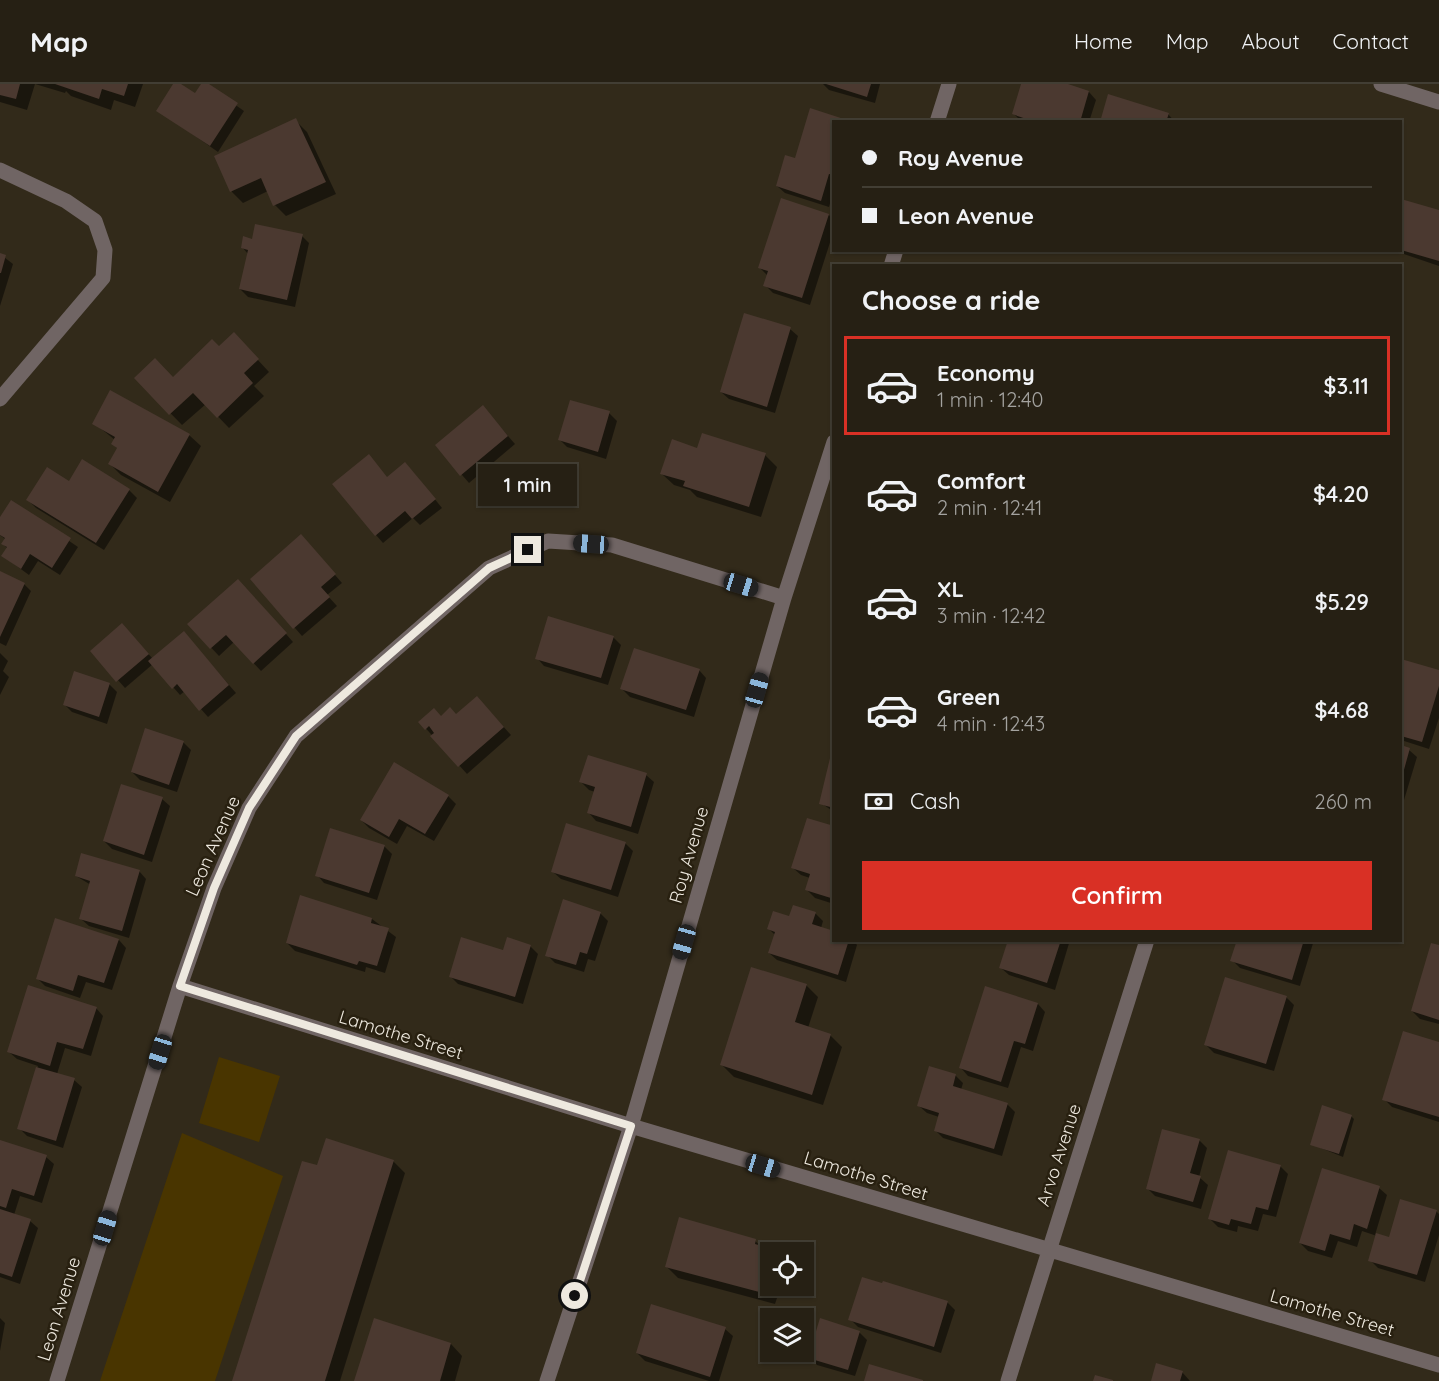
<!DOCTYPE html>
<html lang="en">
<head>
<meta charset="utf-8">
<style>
  body { margin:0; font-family:Quicksand,sans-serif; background:#322d22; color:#f1f3f6; height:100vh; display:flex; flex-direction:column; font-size:22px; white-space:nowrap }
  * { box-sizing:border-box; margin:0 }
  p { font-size:20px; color:#a4a3a0 }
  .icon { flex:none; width:33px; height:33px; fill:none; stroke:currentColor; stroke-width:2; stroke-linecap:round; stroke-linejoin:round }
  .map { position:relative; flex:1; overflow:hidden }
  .panel { position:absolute; left:832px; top:180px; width:570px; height:678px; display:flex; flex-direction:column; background:#262014; border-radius:0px; box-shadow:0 2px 4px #0004,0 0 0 2px #423e34 }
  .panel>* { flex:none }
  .hud { position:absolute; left:832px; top:36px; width:570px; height:132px; border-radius:0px; box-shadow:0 2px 4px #0004,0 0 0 2px #423e34; display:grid; align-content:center; height:132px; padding:0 30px; background:#262014 }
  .fabs { position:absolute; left:760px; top:1158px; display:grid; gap:12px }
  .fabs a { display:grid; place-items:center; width:54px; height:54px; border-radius:0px; background:#262014; box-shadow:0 2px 4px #0004,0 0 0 2px #423e34; font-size:30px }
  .end { position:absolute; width:27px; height:27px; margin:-14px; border:8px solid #eee9df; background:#111; box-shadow:0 0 0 3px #111 }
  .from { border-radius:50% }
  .bubble { position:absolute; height:42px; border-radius:0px; background:#262014; box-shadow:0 2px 4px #0004,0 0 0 2px #423e34; font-size:20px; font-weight:600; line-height:42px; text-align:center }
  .car { position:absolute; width:18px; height:36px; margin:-18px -9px; border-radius:8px; box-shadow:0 0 4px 2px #0007; background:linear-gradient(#222 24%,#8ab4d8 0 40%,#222 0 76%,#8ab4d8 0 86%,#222 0) }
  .hud b { display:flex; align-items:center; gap:21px; height:57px; font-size:22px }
  .hud b+b { border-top:2px solid #423e34 }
  .hud i { width:15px; height:15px; background:#f1f3f6 }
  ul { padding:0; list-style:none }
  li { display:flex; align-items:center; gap:18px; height:99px; margin:0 12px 9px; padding:0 18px; border:3px solid transparent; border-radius:0px }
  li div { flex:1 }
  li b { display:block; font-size:22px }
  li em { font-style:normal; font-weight:600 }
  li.current { border-color:#d93025 }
  li>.icon { width:54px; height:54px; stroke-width:1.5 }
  h2 { padding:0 30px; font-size:27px; line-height:72px }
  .pay { display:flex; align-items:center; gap:15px; height:66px; padding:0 30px; font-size:22px }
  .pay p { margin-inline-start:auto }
  .action { display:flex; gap:12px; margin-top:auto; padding:12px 30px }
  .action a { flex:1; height:69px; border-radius:0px; background:#d93025; color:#fff; font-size:24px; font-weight:600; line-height:69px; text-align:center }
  header { display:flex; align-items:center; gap:36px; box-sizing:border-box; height:84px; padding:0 30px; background:#262014; border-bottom:2px solid #423e34 }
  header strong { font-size:28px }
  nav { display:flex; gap:33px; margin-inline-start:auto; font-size:21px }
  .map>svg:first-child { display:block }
</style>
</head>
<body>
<header>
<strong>Map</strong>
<nav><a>Home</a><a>Map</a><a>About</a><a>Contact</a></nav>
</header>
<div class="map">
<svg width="1439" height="1297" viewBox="0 0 1439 1297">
  <rect width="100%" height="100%" fill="#322a1a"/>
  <!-- green -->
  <path fill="#493500" d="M219 973 280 992 259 1058 199 1039Z
    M182 1049 283 1092 215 1297H100Z"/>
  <!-- shadow -->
  <path fill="#0007" d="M0 0H143L135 23 114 16 111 26 71 12 66 7 65 9 35 0 27 26 0 18Z
    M174 0 195 11 202 0H206L244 27 218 68 158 26Z
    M823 0H880L875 19 829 6Z
    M1023 0H1063L1089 8 1096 16 1089 38 1021 37 1013 29Z
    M811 26 846 38H834V106L829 123 785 109 777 102 796 76Z
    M1168 30 1175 38H1101Z
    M295 36 307 48 336 110 286 132 275 121 268 107 243 119 232 108 216 73Z
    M1401 116 1439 128V182L1392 166H1401Z
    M829 131 834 137V146L810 221 773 209 765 201 768 192 760 184Z
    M302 152 309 159 295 223 248 213 240 205 248 170 242 163 254 156Z
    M0 170 13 180 0 222Z
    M790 245 798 252 775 329 729 315 721 308Z
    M245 262 269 288 254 302 264 312 229 344 206 320 182 341 136 294H173L219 264Z
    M609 329 617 337 606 375 567 363 559 355Z
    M490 331 515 360 469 399 437 362Z
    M94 339 189 351 201 362 170 418 121 391 110 380 118 365 113 360 115 356Z
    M698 365 765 371 777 383 761 433 697 413 690 406 674 401 662 390Z
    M413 388 442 424 420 441 413 434 383 459 376 451 388 394Z
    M69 399 129 406 137 414 104 466 36 424 28 416Z
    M12 418 78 463 60 491 38 477 29 491 3 472 8 465 3 460 5 455 0 451V436Z
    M308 460 342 499 327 511 337 522 302 552 252 495Z
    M0 489 24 500 31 507 6 562 0 559Z
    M246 504 293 558 261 587 234 558 219 572 189 540Z
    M129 549 153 575 191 557 236 609 208 633 185 607 180 611 153 580 125 604 92 567Z
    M613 553 621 561 608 601 544 582 537 574Z
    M0 569 8 577 3 587 9 593 0 611Z
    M1401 576 1439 588V634L1429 665 1401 656Z
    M699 586 706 594 694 633 630 613 622 605Z
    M109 600 117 608 107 640 72 628 65 621Z
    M485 622 511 651 467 690 420 638 457 632Z
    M183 658 191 666 177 708 140 696 132 688Z
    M1401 663 1409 666 1417 673 1401 726Z
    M832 672 834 673V728L821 719Z
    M646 691 654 698 638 750 596 737 589 729 595 708 589 706 581 698Z
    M448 712 456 720 434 757 407 742 397 760 369 744 361 736Z
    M162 715 170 722 152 778 112 765 104 757Z
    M834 744V820L815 814 807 806 810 794 801 791 793 784Z
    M625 759 633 767 618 813 561 795 553 788Z
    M384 762 392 770 377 816 324 799 317 791Z
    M139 787 146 795 129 854 89 842 81 835 91 801 76 792Z
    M794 823 816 830 823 837 821 844 834 848V856H853L857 861 846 898 777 876 769 869 775 851 769 845 790 834Z
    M600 829 608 837 595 877 588 875 584 888 555 879 547 871Z
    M372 835 396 853 385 889 366 883 365 888 295 867 287 859Z
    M119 856 126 864 112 906 86 898 80 914 45 902 37 894Z
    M1010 856H1070L1055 906 1009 891 1001 884Z
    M1238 856H1314L1300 902 1240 884 1232 876Z
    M530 862 538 870 523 920 458 900 450 892 504 868Z
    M1439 863V940L1420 935 1412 927Z
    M806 901 818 913 808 944 830 951 842 963 823 1021 734 993 722 981Z
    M1286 913 1294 921 1274 987 1214 969 1206 961Z
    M1038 920 1045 928 1033 967 1021 963 1008 1004 968 992 961 984Z
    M96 924 103 932 91 972 65 964 57 990 74 996 82 1003 63 1064 27 1052 19 1044 38 982 17 975 9 968Z
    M1439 960V1038L1392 1023 1384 1015Z
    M930 984 956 992 963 999 961 1006 1007 1020 1015 1028 1002 1072 943 1054 935 1046 939 1033 927 1029 919 1022Z
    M1351 1032 1354 1035 1343 1073 1311 1060Z
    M1199 1056 1207 1064 1199 1093 1208 1101 1201 1125 1155 1112 1147 1104Z
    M0 1058 46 1073 54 1080 42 1119 20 1112 14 1131 30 1137 38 1144 20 1200 0 1193Z
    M393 1077 405 1089 340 1297H234L318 1083Z
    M1280 1082 1288 1090 1276 1133 1263 1130 1258 1147 1238 1142 1237 1148 1218 1143 1210 1135Z
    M1379 1104 1387 1111 1375 1151 1390 1155 1436 1127 1439 1130V1151L1425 1198 1378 1184 1370 1176 1377 1152 1362 1147 1357 1163 1338 1157 1332 1174 1308 1167 1300 1159Z
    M755 1157 762 1163 777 1168H771V1202H781L775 1220 678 1194 666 1182Z
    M947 1218 955 1226 941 1269 858 1243 850 1235Z
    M0 1234 5 1239 0 1267Z
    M375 1236 451 1260 462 1272 455 1297H355Z
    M725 1245 733 1252 719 1297H709L645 1277 637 1269Z
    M859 1248 867 1256 855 1292 817 1281 809 1273Z
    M1182 1288 1190 1297H1152Z"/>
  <!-- building -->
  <path fill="#4b3930" d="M0 0H20L16 15 0 11Z
    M55 0H128L124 12 102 5 99 15Z
    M173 0H181L195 9 201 0H209L238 19 210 62 156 27Z
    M826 0H871L867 13Z
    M1021 0H1068L1089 7 1080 38H1035L1012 30Z
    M1108 10 1169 29 1166 38H1100Z
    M810 24 850 37 834 38V91L829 90 821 117 776 102 785 71 795 74Z
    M296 34 326 98 273 122 261 94 230 108 214 72Z
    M781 114 829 130 802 214 763 202 768 187 758 184Z
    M1401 115 1439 126V177L1401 166Z
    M255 140 303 150 287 216 239 205 248 166 241 164 243 152 252 155Z
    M0 169 6 171 1 189H0Z
    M744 229 791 243 767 323 720 308Z
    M234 248 259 275 244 289 253 299 217 334 193 309 169 331 134 294 155 274 173 293 212 255 219 262Z
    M110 306 190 350 158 408 108 380 117 364 111 360 115 353 92 340Z
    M570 316 610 327 598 368 558 356Z
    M483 321 508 352 460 392 435 361Z
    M702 349 766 369 749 423 683 402 685 397 660 390 672 355 697 364Z
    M369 370 387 393 405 378 436 415 412 435 405 427 375 452 332 400Z
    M82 375 130 405 96 459 26 416 47 383 69 397Z
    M11 416 71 454 52 484 30 470 21 485 1 472 7 463 1 460 5 454 0 451V433Z
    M301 450 336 490 321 503 330 513 293 545 250 495Z
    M0 487 25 499 0 553Z
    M238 495 287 549 253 580 226 551 210 565 187 540Z
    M548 532 614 552 601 594 535 575Z
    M122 539 149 570 116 598 90 567Z
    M184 547 229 601 199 627 177 600 172 605 148 577Z
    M634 564 700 585 686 626 620 605Z
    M1401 575 1439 586V602L1422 658 1401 652Z
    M74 587 110 599 99 633 63 621Z
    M477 612 504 643 458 683 430 652 434 649 429 642 425 646 418 638 434 624 441 632 450 623 456 630Z
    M145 644 184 657 169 701 131 688Z
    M1401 661 1410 664 1402 693H1401Z
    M831 670 834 671V724L819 720Z
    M588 671 647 689 631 743 587 729 595 703 579 698Z
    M394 678 449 711 425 750 399 735 389 753 360 736Z
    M121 700 163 713 144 771 103 757Z
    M807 734 834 742V815L805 806 810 790 791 784Z
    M566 739 626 758 611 806 551 788Z
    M330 744 385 761 369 809 315 792Z
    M81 769 140 786 122 847 79 835 90 797 75 792Z
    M300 811 372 834 371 839 389 844 377 882 359 877 357 881 286 859Z
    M563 815 601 828 587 870 580 868 576 881 545 872Z
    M793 821 816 828 812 840 834 847V856H849L838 891 768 869 775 848 767 845 773 827 789 832Z
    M55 834 119 855 104 899 78 891 73 907 36 895Z
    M461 853 503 866 507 853 531 861 515 913 449 893Z
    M1008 856H1061L1047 899 999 884Z
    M1237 856H1304L1292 896 1230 877Z
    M1431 859 1439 861V936L1411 927Z
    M751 883 807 900 795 938 831 950 812 1011 720 981Z
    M1225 893 1287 912 1266 980 1204 961Z
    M28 901 97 923 83 965 57 958 50 982 7 968Z
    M985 902 1038 919 1025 960 1014 957 1001 998 959 984Z
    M1403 947 1439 958V1033L1382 1016Z
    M929 982 956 990 953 1002 1008 1019 994 1065 934 1047 939 1029 917 1022Z
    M36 983 75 994 56 1057 17 1045Z
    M1322 1021 1352 1031 1339 1070 1310 1061Z
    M1162 1045 1200 1055 1190 1089 1201 1092 1193 1118 1146 1105Z
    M326 1054 394 1076 325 1297H232L302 1077 317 1081Z
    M0 1056 47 1071 34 1112 12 1105 6 1124 0 1122Z
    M1228 1066 1281 1081 1268 1126 1256 1123 1251 1140 1231 1135 1229 1141 1208 1135Z
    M1322 1084 1380 1102 1367 1145 1354 1140 1350 1156 1330 1150 1325 1167 1299 1159Z
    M1400 1115 1437 1126 1417 1191 1368 1177 1376 1149 1389 1153Z
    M0 1125 31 1135 12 1193 0 1189Z
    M679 1133 756 1155 755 1160 776 1166 771 1168V1184L763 1209 665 1183Z
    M862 1193 882 1199 883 1197 948 1217 934 1263 848 1236Z
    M651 1220 726 1243 710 1293 636 1269Z
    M374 1234 451 1259 440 1297H354Z
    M820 1234 860 1247 848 1286 808 1274Z
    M1156 1279 1183 1287 1180 1297H1151Z
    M869 1280 923 1296V1297H864Z
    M1095 1291 1113 1296V1297H1093Z"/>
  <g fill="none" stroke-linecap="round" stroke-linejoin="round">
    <!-- minor -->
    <path stroke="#706564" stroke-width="15" d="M1381 0 1439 18
      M937 38 949 0
      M0 86 66 117 95 137 105 166 103 194 0 315
      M891 182 896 166
      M180 902 631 1042 1439 1281
      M57 1297 180 902 214 804 249 724 296 652 489 484 548 457 612 461 784 514
      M547 1297 631 1042 784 514 834 358
      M1008 1297 1147 856"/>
  </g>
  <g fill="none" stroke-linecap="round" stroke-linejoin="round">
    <!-- route -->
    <path stroke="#eee9df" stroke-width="8" d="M528 466 489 484 296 652 249 724 214 804 180 902 631 1042 575 1212"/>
  </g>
  <g text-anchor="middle" stroke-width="5" stroke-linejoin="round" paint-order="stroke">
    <!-- street labels -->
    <g font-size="18" fill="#eee9df" stroke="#282010">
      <text transform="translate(213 762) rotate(-66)" y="6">Leon Avenue</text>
      <text transform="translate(689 771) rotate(-74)" y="6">Roy Avenue</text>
      <text transform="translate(401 951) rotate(17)" y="6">Lamothe Street</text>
      <text transform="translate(1059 1071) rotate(-72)" y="6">Arvo Avenue</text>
      <text transform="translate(866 1092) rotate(17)" y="6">Lamothe Street</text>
      <text transform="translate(59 1225) rotate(-73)" y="6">Leon Avenue</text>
      <text transform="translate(1332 1229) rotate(16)" y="6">Lamothe Street</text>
    </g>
  </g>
</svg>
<div class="fabs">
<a><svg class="icon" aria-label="locate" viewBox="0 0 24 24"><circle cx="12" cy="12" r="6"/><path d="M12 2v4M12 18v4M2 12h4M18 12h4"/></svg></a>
<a><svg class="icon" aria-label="layers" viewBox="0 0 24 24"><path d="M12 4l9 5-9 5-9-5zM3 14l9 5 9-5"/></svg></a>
</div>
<i class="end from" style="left:575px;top:1212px"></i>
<i class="end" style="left:528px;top:466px"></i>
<div class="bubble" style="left:478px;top:380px;width:99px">1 min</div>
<i class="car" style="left:591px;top:460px;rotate:274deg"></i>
<i class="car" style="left:741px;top:501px;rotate:107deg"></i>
<i class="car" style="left:757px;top:606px;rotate:16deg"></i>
<i class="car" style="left:684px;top:858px;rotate:196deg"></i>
<i class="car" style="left:160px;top:968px;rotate:197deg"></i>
<i class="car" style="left:763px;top:1082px;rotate:107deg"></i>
<i class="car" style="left:105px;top:1144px;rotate:17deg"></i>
<div class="hud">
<b><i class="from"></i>Roy Avenue</b>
<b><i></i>Leon Avenue</b>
</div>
<section class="panel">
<h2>Choose a ride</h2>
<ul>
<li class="current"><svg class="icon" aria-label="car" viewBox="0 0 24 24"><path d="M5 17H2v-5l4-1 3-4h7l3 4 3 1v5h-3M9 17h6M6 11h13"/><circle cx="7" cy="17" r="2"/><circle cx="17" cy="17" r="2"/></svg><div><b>Economy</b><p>1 min · 12:40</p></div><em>$3.11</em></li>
<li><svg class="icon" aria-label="car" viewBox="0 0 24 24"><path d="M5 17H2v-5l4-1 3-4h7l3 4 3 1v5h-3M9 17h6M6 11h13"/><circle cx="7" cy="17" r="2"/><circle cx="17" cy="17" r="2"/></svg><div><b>Comfort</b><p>2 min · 12:41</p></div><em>$4.20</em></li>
<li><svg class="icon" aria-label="car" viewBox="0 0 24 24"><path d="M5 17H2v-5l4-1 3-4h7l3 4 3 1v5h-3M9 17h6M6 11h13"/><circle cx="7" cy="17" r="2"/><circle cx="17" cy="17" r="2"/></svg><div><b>XL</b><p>3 min · 12:42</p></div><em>$5.29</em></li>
<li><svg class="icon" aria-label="car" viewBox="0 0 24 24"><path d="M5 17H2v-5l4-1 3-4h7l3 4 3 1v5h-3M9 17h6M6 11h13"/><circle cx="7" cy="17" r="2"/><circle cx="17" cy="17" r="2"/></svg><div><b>Green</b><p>4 min · 12:43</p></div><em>$4.68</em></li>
</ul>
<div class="pay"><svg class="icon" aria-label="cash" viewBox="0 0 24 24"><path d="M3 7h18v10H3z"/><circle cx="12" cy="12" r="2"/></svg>Cash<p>260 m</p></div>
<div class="action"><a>Confirm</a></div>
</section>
</div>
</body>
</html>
